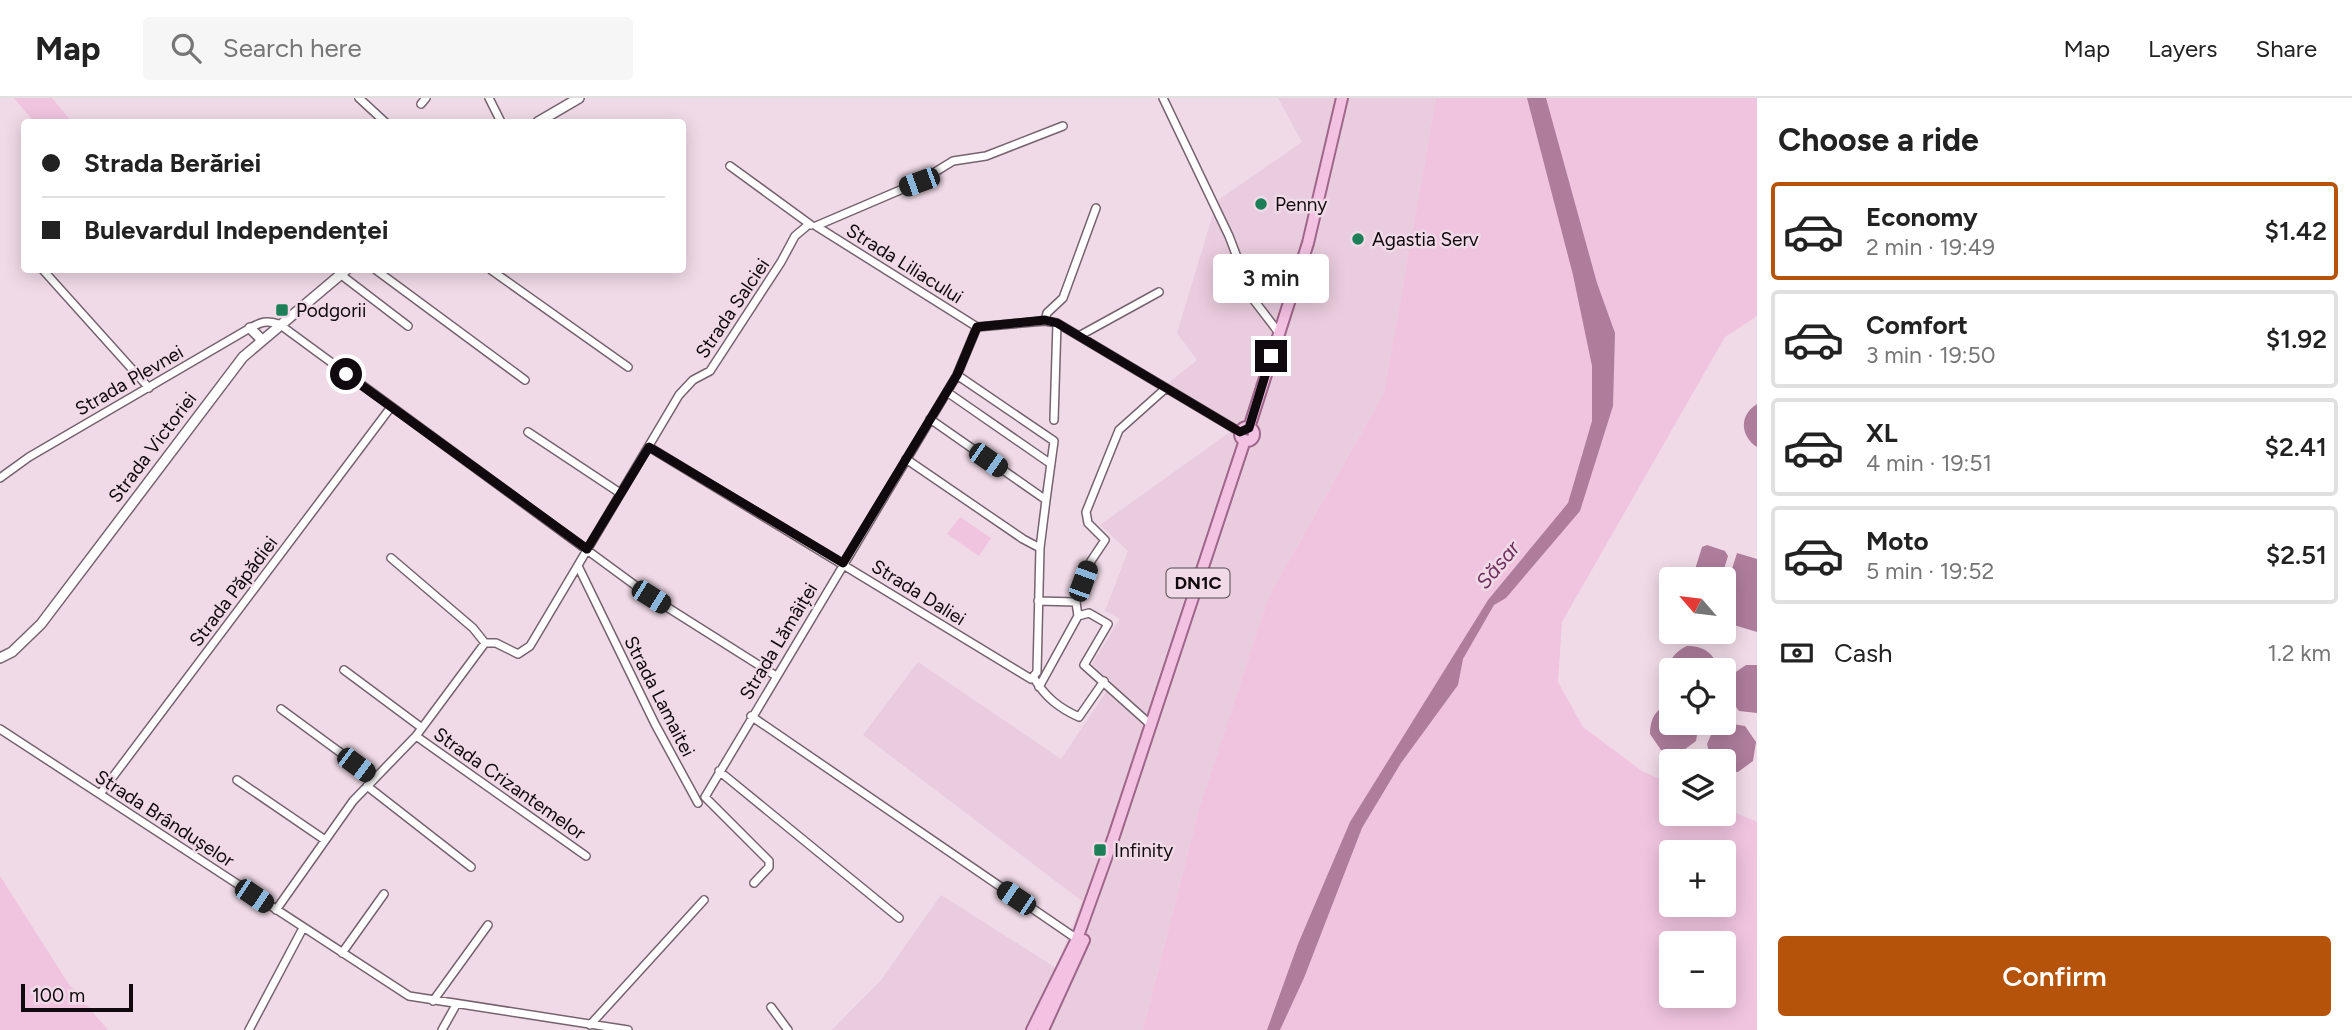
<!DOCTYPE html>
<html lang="en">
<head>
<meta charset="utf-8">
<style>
  body { margin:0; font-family:Figtree,sans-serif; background:#f6f6f6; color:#222; height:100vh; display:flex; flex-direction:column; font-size:26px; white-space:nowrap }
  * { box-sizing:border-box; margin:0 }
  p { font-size:23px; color:#767676 }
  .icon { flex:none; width:38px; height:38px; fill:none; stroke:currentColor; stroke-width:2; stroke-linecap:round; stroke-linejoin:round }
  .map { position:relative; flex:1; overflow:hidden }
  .side { display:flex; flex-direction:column; background:#fff; width:595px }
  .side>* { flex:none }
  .guide { position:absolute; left:21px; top:21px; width:665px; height:154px; border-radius:7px; box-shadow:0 4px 18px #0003; display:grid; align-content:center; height:154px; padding:0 21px; background:#fff }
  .needle { width:46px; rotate:298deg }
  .tools { position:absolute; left:1659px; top:469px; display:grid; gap:14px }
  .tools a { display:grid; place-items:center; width:77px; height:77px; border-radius:7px; background:#fff; box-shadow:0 4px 18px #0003; font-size:35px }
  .scale { position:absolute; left:21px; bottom:18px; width:112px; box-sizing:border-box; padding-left:7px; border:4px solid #10090d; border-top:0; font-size:19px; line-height:24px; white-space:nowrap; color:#10090d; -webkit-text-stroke:5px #f0dae7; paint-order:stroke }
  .end { position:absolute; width:32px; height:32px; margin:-16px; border:9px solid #10090d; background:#fff; box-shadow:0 0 0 4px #fff }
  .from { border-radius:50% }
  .bubble { position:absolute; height:49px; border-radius:7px; background:#fff; box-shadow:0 4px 18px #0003; font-size:23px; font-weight:600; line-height:49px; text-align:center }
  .car { position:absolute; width:21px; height:42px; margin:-21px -10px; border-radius:9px; box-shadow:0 0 5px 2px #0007; background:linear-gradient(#222 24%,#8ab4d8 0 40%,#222 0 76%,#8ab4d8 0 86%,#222 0) }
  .guide b { display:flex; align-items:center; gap:24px; height:66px; font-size:26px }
  .guide b+b { border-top:2px solid #e0e0e0 }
  .guide i { width:18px; height:18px; background:#222 }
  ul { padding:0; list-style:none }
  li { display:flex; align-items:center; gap:21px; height:98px; margin:0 14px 10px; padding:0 7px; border:4px solid #e0e0e0; border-radius:7px }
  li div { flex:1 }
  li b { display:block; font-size:26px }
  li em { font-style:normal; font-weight:600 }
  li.current { border-color:#b45309 }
  li>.icon { width:63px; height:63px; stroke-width:1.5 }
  h2 { padding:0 21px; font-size:32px; line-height:84px }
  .pay { display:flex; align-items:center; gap:18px; height:77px; padding:0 21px; font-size:26px }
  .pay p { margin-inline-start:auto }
  .primary-button { display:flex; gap:14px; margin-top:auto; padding:14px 21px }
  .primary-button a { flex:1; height:80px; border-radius:7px; background:#b45309; color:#fff; font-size:28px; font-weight:600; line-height:80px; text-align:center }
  header { display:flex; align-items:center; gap:42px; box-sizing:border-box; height:98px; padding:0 35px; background:#fff; border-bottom:2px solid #e0e0e0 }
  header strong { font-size:33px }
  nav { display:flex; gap:38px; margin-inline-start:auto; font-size:24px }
  .search { width:490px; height:63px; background:#f6f6f6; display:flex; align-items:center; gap:18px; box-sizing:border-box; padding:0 24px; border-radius:7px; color:#767676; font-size:26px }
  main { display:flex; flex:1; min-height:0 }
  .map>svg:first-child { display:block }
</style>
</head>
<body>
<header>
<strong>Map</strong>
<div class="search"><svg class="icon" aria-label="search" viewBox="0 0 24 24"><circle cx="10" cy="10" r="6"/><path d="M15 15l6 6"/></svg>Search here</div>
<nav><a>Map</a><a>Layers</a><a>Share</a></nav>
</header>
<main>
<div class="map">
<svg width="1757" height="932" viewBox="0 0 1757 932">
  <rect width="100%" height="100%" fill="#f0dae7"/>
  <!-- built -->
  <path fill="#e9ccdd" d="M1278 0H1436L1384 295 1269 498 1200 707 1143 932H832L881 882 941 797 1056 870 1082 803 863 637 918 564 1061 661 1112 585 1092 566 1120 521 1105 513 1128 453 1100 427 1237 329 1166 287 1197 262 1177 235 1217 103 1302 44Z"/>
  <!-- green -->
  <path fill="#f0c4df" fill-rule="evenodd" d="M14 0H52L72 24H34Z
    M1436 0H1757V218L1725 239 1562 524 1558 584 1583 629 1642 673 1671 686V716H1724V710L1757 724V932H1143L1200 707 1269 498 1384 295ZM1671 754H1724V807H1671ZM1671 845H1724V898H1671Z
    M960 419 991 440 979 458 947 436Z
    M0 778 68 885 108 932H0Z"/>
  <!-- water -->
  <path fill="#ae7d9c" d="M1527 0H1546L1597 185 1615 235 1613 308 1580 413 1506 500 1494 507 1463 561 1458 587 1401 665 1362 730 1304 880 1280 932H1267L1298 846 1350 724 1488 502 1568 405 1592 323V268L1573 177Z
    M1757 306V349C1740 338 1739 317 1757 306Z
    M1707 447 1725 453 1728 458 1721 481H1692L1702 449Z
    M1737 455 1757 461V534L1724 524V496Z
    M1687 548C1703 548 1716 555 1717 572H1671V584C1664 568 1672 555 1687 548Z
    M1746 567H1757V615L1739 613 1727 597 1730 578Z
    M1671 606V625H1699L1696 643 1680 655 1661 652 1650 636C1650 620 1656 610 1671 606Z
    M1726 625 1745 628 1756 644 1753 663 1738 674 1724 673V663H1711L1707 646 1711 637Z"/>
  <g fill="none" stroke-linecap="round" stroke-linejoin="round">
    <defs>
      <path id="minor" d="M359 0 385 24
        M489 0 501 24
        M1163 0 1229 138 1253 201 1279 235
        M421 6 426 0
        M1063 28 986 58 953 63 919 84 816 128 977 229 1045 223 1057 225 1240 334
        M730 68 811 127
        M43 172 149 290
        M376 172 525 282
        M491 172 628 269
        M340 176 408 228
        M1045 223 1047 215 1063 200 1096 110
        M1079 238 1159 194
        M957 277 1054 343 1046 402
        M947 294 1051 366
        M1054 322 1057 225
        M528 334 620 395
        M649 349 1031 581 1037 574 1040 450 1046 402 930 321
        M906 361 1023 441 1040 450
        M0 380 29 359 250 230C261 224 266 222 279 226L651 499 776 578
        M578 468 655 626 698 705
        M1038 503 1076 504 1091 463 1105 442 1088 425 1086 414 1119 332 1166 290
        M1076 504 1078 518 1089 515 1108 526 1084 567 1151 627
        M485 545H496L518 556 530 548 679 297 693 282 710 273 781 164 795 138 808 127
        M344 572 422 630
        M1034 580C1045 599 1059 610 1079 619L1104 583
        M1039 589 1078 518
        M281 611 375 680
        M751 618 1077 841
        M0 631 409 898 628 932
        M416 638 586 758
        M719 673 899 820
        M237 682 325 742
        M367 688 471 769
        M100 696 391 309
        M754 785 769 769V763L705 699 957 277 977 229
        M276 812 353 703 416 638 485 545 473 530 391 460
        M342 855 384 796
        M433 903 488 827
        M771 909 788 932
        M590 927 704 802
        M249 932 303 830
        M442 932 456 907"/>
      <path id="tertiary" d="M538 24 579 0
        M250 230 261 241
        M0 560 12 554 41 526 243 259 346 172"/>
      <path id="primary" d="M1240 336a7 7 0 1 1 14 0a7 7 0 1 1-14 0Z
        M1249 330 1308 145 1342 0
        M1032 932 1077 841 1114 738 1245 342
        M1043 932 1084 842"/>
    </defs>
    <!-- minor casing -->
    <use href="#minor" stroke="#76636f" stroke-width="10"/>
    <!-- tertiary casing -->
    <use href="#tertiary" stroke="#76636f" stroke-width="12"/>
    <!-- primary casing -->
    <use href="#primary" stroke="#9e668a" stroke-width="14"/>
    <!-- minor -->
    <use href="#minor" stroke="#fff" stroke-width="7"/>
    <!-- tertiary -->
    <use href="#tertiary" stroke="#fff" stroke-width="9"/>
    <!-- primary -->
    <use href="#primary" stroke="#f3c1e2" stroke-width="10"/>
  </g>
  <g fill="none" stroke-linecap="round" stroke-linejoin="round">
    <!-- route -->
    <path stroke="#10090d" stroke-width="9" d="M346 276 587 451 649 349 843 465 957 277 977 229 1045 222 1057 225 1240 334 1249 330 1271 258"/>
  </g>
  <!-- markers -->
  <g fill="#1d7f57" stroke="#f0dae7" stroke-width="2.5">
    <circle cx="1261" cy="106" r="7"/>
    <circle cx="1358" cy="141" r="7"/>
    <rect x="275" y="205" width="14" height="14" rx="3.5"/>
    <rect x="1093" y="745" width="14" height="14" rx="3.5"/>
  </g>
  <g text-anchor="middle" stroke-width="5" stroke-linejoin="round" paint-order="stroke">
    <!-- shield labels -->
    <rect fill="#f0dae7" stroke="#53484e" stroke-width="2" x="1166.5" y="470.5" width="63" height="29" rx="5"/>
    <g font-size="18" font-weight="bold" fill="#10090d">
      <text x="1198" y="491">DN1C</text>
    </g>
    <!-- poi labels -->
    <g font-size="19" fill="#10090d" stroke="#f0dae7" text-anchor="start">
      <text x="1275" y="113">Penny</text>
      <text x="1372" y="148">Agastia Serv</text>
      <text x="296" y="219">Podgorii</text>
      <text x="1114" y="759">Infinity</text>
    </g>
    <!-- street labels -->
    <g font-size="19" fill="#10090d" stroke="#f0dae7">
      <text transform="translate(905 165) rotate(32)" y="7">Strada Liliacului</text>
      <text transform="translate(732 210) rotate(-56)" y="7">Strada Salciei</text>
      <text transform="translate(129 282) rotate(-30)" y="7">Strada Plevnei</text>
      <text transform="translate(152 349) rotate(-53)" y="7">Strada Victoriei</text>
      <text transform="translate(233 493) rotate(-53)" y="7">Strada Păpădiei</text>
      <text transform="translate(919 494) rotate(32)" y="7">Strada Daliei</text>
      <text transform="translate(778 543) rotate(-59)" y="7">Strada Lămâiței</text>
      <text transform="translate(660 598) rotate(63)" y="7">Strada Lamaitei</text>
      <text transform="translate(510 685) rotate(35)" y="7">Strada Crizantemelor</text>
      <text transform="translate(165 720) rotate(33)" y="7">Strada Brândușelor</text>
    </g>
    <!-- water labels -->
    <g font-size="21" font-style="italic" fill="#70315c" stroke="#f0dae7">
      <text transform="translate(1498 467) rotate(-50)" y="7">Săsar</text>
    </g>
  </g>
</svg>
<div class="tools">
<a><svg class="needle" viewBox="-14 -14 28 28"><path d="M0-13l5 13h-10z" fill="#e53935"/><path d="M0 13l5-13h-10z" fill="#767676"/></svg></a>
<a><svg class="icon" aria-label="locate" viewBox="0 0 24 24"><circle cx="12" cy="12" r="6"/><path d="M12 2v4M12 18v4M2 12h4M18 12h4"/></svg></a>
<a><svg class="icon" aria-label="layers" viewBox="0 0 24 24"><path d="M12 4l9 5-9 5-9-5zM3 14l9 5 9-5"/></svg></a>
<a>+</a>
<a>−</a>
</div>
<div class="scale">100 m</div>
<i class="end from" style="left:346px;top:276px"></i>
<i class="end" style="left:1271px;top:258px"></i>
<div class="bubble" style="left:1213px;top:156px;width:116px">3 min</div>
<i class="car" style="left:919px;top:84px;rotate:250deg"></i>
<i class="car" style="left:988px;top:362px;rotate:125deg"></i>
<i class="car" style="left:1083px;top:483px;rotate:20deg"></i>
<i class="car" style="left:651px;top:499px;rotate:122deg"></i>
<i class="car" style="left:356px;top:667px;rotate:127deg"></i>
<i class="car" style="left:254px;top:798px;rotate:124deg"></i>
<i class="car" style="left:1016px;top:800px;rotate:304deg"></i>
<div class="guide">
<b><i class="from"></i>Strada Berăriei</b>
<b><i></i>Bulevardul Independenței</b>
</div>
</div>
<section class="side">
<h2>Choose a ride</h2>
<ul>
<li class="current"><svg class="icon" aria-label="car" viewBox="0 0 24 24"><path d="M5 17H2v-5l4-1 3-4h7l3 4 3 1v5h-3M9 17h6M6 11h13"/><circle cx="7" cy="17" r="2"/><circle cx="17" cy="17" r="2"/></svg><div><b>Economy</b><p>2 min · 19:49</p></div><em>$1.42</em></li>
<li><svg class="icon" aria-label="car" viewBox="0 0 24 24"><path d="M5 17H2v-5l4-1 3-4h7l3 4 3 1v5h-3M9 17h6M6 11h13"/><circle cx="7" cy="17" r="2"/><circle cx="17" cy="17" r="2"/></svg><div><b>Comfort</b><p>3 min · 19:50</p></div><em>$1.92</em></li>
<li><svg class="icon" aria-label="car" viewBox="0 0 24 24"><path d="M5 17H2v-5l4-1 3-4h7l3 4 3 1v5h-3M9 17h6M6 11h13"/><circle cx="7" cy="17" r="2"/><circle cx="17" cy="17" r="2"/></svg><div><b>XL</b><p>4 min · 19:51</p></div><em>$2.41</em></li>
<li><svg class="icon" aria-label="car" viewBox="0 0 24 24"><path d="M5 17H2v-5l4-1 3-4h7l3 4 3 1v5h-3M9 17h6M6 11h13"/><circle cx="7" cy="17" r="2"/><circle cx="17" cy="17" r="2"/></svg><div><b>Moto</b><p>5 min · 19:52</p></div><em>$2.51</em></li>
</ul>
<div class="pay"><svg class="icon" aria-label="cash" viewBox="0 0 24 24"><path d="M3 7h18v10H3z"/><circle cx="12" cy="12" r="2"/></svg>Cash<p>1.2 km</p></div>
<div class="primary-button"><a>Confirm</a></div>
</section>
</main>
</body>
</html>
